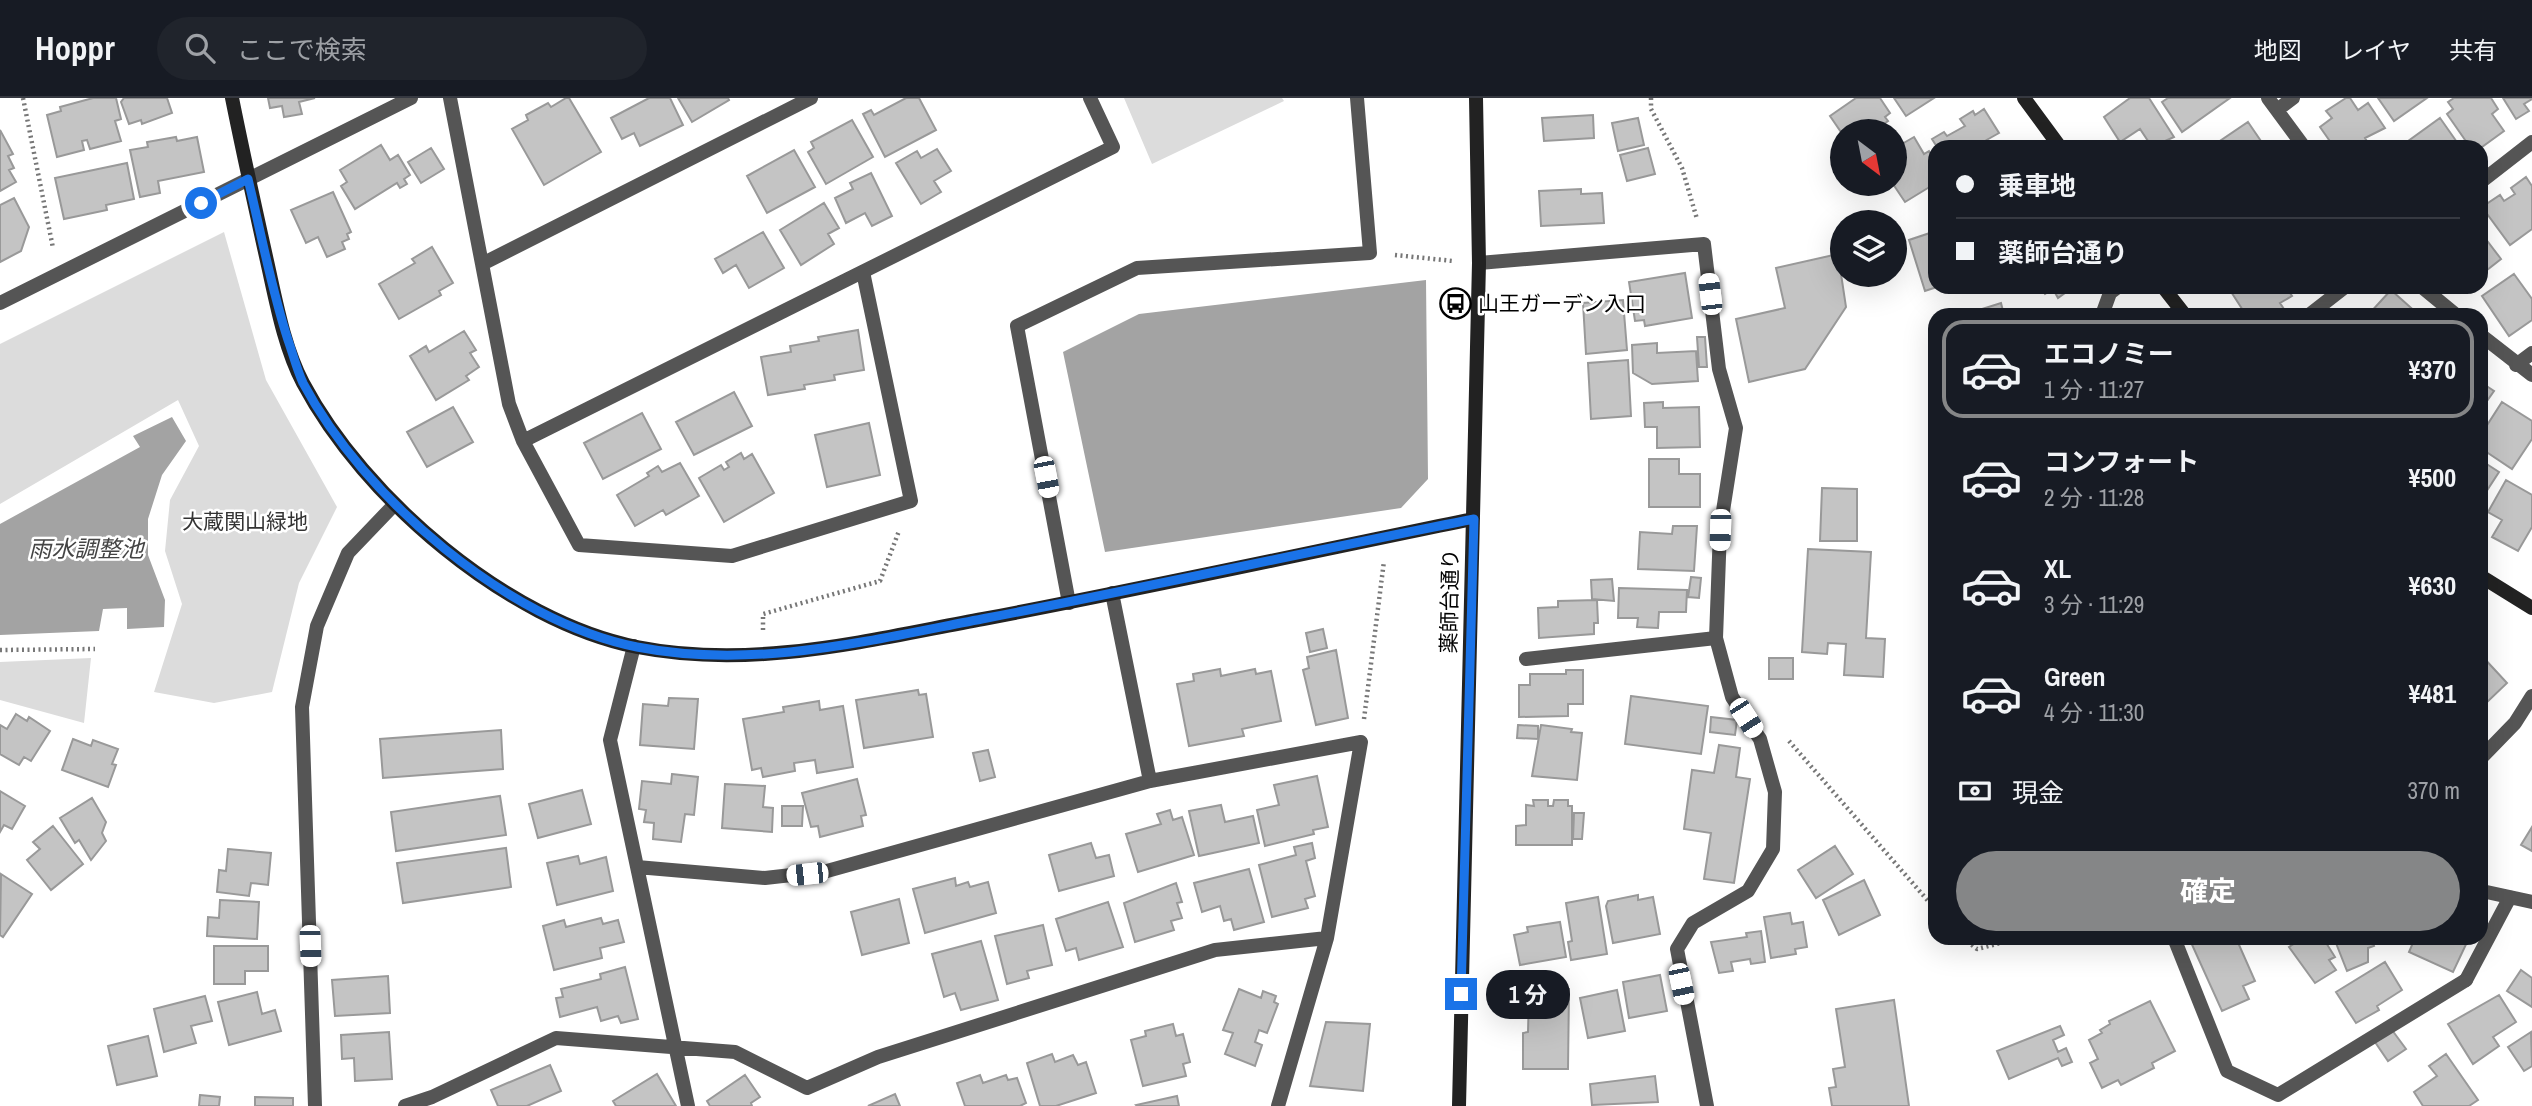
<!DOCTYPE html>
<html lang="ja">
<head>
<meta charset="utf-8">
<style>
  body { margin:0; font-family:"Archivo Narrow","Noto Sans JP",sans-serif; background:#20242c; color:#f1f3f6; height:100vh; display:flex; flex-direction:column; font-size:26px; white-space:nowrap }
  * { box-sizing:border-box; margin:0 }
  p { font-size:23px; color:#9ea1a6 }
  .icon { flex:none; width:38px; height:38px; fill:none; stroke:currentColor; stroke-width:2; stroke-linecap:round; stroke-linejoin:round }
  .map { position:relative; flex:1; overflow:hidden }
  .drawer { position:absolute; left:1928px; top:210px; width:560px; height:637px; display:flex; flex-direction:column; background:#171b24; border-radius:21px; box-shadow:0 7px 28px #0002 }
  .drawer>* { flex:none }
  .guide { position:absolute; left:1928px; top:42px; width:560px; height:154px; border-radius:21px; box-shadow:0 7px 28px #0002; display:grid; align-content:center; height:154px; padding:0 28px; background:#171b24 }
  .needle { width:46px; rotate:148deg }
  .buttons { position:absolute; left:1830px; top:21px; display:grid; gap:14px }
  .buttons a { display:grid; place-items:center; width:77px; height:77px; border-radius:50%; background:#171b24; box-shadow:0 7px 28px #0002; font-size:35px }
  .end { position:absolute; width:32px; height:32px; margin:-16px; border:9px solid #1a73e8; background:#fff; box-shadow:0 0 0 4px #fff }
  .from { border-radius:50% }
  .bubble { position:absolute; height:49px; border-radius:24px; background:#171b24; box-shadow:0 7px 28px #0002; font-size:23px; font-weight:700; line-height:49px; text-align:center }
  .car { position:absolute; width:21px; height:42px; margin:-21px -10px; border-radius:9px; box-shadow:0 0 5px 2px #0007; background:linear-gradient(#fff 24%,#345 0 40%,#fff 0 76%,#345 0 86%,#fff 0) }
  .guide b { display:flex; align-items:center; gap:24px; height:66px; font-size:26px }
  .guide b+b { border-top:2px solid #363941 }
  .guide i { width:18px; height:18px; background:#f1f3f6 }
  ul { padding:12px 0 0; list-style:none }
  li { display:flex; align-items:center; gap:21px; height:98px; margin:0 14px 10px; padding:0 14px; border:4px solid transparent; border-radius:21px }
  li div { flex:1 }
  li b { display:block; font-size:26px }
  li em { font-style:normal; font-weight:700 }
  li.on { border-color:#858687 }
  li>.icon { width:63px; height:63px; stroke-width:1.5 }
  .pay { display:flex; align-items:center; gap:18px; height:77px; padding:0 28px; font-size:26px }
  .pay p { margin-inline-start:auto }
  .button { display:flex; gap:14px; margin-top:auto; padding:14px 28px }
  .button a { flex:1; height:80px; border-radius:42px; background:#858687; color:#fff; font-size:28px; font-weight:700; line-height:80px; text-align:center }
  header { display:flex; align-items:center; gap:42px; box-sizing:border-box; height:98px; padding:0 35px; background:#171b24; border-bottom:2px solid #363941 }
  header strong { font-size:33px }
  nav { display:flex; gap:38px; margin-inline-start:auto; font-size:24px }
  .search { width:490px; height:63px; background:#20242c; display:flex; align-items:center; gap:18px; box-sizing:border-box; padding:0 24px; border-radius:38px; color:#9ea1a6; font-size:26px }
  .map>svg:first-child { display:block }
</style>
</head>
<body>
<header>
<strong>Hoppr</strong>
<div class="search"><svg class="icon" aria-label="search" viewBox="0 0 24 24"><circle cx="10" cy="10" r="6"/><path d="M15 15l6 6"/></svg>ここで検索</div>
<nav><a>地図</a><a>レイヤ</a><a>共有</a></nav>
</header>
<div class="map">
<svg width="2532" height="1008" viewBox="0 0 2532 1008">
  <rect width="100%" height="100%" fill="#fff"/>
  <!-- green -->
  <path fill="#dcdcdc" d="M1124 0H1282L1284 3 1152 66Z
    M224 134 266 282 337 409 299 485 272 594 214 605 154 594 182 506 165 453 170 402 199 348 178 302 0 406V246Z
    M91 560 84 625 0 602V564Z"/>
  <!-- water -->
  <path fill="#a3a3a3" d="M1426 182 1428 381 1401 410 1105 454 1063 254 1139 216Z
    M172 319 186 343 162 377 148 421V457L165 502 164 529 127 531V510L103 511 99 533 0 537V426L140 349 133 338Z"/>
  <!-- building -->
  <path fill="#c4c4c4" stroke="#999" stroke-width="2" d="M93 0H116L121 21 115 23 121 43 90 51 87 42 82 43 84 52 57 59 47 17 61 13 60 9Z
    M124 0H167L172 15 142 26 141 22 129 26 121 4Z
    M268 0H315L299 4 302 16 284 19 282 8 270 10Z
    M566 0H569L601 54 544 87 512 31 528 22 526 17 548 5 551 9Z
    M649 0H670L683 27 640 48 634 35 622 41 611 20Z
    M678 0H728L729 2 692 24Z
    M906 0H919L936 32 885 59 863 16 871 12 874 17Z
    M1856 0H1880L1890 15 1885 19 1888 23 1881 28 1884 33H1843V37L1830 18Z
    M1894 0H1934L1906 18Z
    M2130 0H2149L2174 39 2152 49 2140 31 2120 44 2104 19Z
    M2168 0H2230L2182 34 2162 4Z
    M2346 0H2350L2358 12 2368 5 2385 30 2365 40 2368 45 2363 49H2334L2320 29 2332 20 2326 13Z
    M2378 0H2427L2394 23Z
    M2454 0H2491L2498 11 2492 16 2504 33 2482 49H2470L2447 16 2453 11 2448 4Z
    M2503 0H2532V1L2524 6 2529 13 2516 21Z
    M1984 11 1999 35 1983 44 1986 49H1937L1932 41 1944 34 1947 38 1965 28 1960 21 1973 13 1975 17Z
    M1593 17 1594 40 1544 43 1542 20Z
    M1638 20 1644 47 1618 53 1612 25Z
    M2440 20 2459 47 2406 49 2404 46Z
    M852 22 873 59 826 86 808 54 814 50 811 44Z
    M2248 24 2265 49H2211Z
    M0 32 13 56 8 58 14 70 9 72 16 84 0 93Z
    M176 39 177 43 197 39 204 74 158 83 160 95 140 99 130 52 148 49 147 44Z
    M1914 39 1924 56 1929 53 1936 64V85L1905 104 1893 86 1895 50Z
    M381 47 390 62 398 57 410 77 404 81 407 86 400 90 397 85 355 111 341 88 347 84 340 72Z
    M431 50 444 71 421 85 408 64Z
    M1648 50 1655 76 1627 83 1620 57Z
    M937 51 951 73 934 83 941 94 921 106 896 65 917 53 921 60Z
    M794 52 815 89 767 115 747 78Z
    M127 65 134 101 106 107 107 112 64 121 55 80Z
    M871 75 892 118 872 128 865 115 846 125 835 100 853 91 850 85Z
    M2526 79 2532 88V131L2510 147 2482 109 2500 97 2504 103 2515 96 2511 90Z
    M1581 91V96L1602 95 1604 125 1541 128 1539 93Z
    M333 94 351 134 347 136 349 141 342 144 345 151 327 159 318 139 306 145 291 112Z
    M14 100 29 129 21 153 0 164V107Z
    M824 105 839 130 828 136 834 146 801 167 780 132Z
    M1936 133 1937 189 1925 193 1909 142Z
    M763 134 784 170 749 190 736 167 723 175 715 161Z
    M2482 136 2501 161 2482 176Z
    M432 149 453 185 439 193 441 197 399 221 379 186 415 165 412 161Z
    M1838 156 1846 209 1805 271 1749 284 1736 221 1785 210 1776 170Z
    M1685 175 1692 220 1645 228 1644 222 1635 223 1629 184Z
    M2514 176 2532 201V222L2509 238 2482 198Z
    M2040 189H2082L2074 194 2072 190 2058 200 2053 191 2045 196Z
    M2228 189H2286L2292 198 2280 205 2284 211 2278 217H2246Z
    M2391 192 2419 217H2368Z
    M1623 202 1627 252 1586 256 1583 205Z
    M2001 205 2004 217H1963Z
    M858 232 864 272 834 277 835 282 804 287 805 291 768 297 761 259 791 254 790 248 819 243 818 239Z
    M464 233 476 252 470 255 479 269 466 278 469 282 436 302 410 258 426 248 429 254Z
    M1697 239H1705L1707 269H1699Z
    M1657 245V255L1696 253 1698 283 1652 286 1633 275 1632 247Z
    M1628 262 1631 318 1591 321 1588 265Z
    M2482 285 2494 293 2482 310Z
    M734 294 752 328 694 357 676 324Z
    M1663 304V310L1699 309 1700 349 1657 350V329H1645L1644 305Z
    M2502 304 2532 323V341L2512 371 2482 351V335Z
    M453 309 473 344 427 369 407 334Z
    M642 315 661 351 603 381 584 345Z
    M869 325 880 377 827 389 815 337Z
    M741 355 744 361 752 356 774 395 724 424 699 380 721 367 724 372 729 369 726 364Z
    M1649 361H1679V376H1700V409H1649Z
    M2482 363 2499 374 2486 394 2482 391Z
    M680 365 699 398 666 417 663 412 635 428 617 397 649 378 647 375 658 368 662 374Z
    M2506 382 2532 397V429L2518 453 2492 439 2502 422 2488 414Z
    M1822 390 1857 391V443H1820Z
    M1673 428H1697L1694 473 1638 471 1640 434 1672 436Z
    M1808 451 1871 454 1866 540 1885 541 1883 579 1844 577 1846 546 1828 545 1827 556 1802 554Z
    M1691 479 1701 480 1699 500 1688 499Z
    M1612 481 1614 503 1592 501 1591 482Z
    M1619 490 1687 492 1686 514H1659L1658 530 1637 529 1638 520H1618Z
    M1597 502 1598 525H1594V536L1539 540 1538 510 1558 509V503Z
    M1323 531 1327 550 1310 554 1306 535Z
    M1336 552 1348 620 1316 627 1303 572 1309 570 1307 559Z
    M2482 558 2507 585 2482 609Z
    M1769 560H1793V581H1769Z
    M1220 571 1221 578 1255 571 1256 576 1271 573 1281 623 1242 631 1244 638 1189 648 1177 586 1194 583 1193 576Z
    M1566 572H1583V606H1568V618L1519 619V587H1530V576H1566Z
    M918 592 919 597 926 596 933 639 864 650 856 602Z
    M1631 598 1708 608 1701 656 1625 646Z
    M669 600 698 601 694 651 640 647 643 606 668 608Z
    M819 603 820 612 843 608 853 669 817 675 815 662 794 665 795 673 763 679 761 670 752 672 743 621 784 614 783 609Z
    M16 616 27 623 29 619 50 633 31 663 24 659 19 667 0 656V627L7 631Z
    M1711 619 1737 622 1735 637 1710 634Z
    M1518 627 1538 628V641L1517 640Z
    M1541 627 1572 631 1571 634 1582 635 1577 682 1532 678Z
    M501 632 503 671 383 680 380 641Z
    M73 641 91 648 93 642 118 651 112 666 116 667 108 689 62 672Z
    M1719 647 1740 650 1736 679 1750 681 1734 785 1704 781 1711 735 1684 731 1692 672 1714 675Z
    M988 652 995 679 980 683 973 655Z
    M672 676 698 679 694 717 685 716 681 744 653 741 654 725 644 724 646 712 639 711 642 683 671 686Z
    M1317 678 1328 729 1313 732 1314 736 1265 748 1257 712 1279 707 1274 687Z
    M857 681 866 717 861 718 863 728 820 739 818 728 811 729 802 695Z
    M725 686 765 688 763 709 773 710 772 734 722 730Z
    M582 692 591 726 538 740 529 706Z
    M0 693 25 708 12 731 4 727 0 734Z
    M500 698 506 737 396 753 391 714Z
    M92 700 106 724 102 735 106 743 91 762 79 742 75 745 60 720Z
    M1533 702H1548V708H1553L1554 702H1568V708H1572V747H1516V728L1526 727V707L1534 708Z
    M1221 707 1225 724 1253 718 1259 745 1199 758 1189 713Z
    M782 708H803L802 728H782Z
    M1170 712 1173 722 1182 719 1194 757 1138 774 1126 736 1161 726 1157 716Z
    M1574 715H1584L1582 741H1573Z
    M53 728 83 766 51 792 27 762 40 751 33 744Z
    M2532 729V753L2521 747Z
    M1091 745 1096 760 1109 757 1114 778 1059 793 1049 757Z
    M1312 745 1315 760 1306 763 1315 798 1305 801 1308 810 1272 819 1259 767 1296 757 1294 749Z
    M1835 748 1853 776 1816 800 1798 772Z
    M506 750 511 789 403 805 397 765Z
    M228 751 271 755 268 787 251 785 249 798 217 794 219 772 226 773Z
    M578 758 580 766 606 759 613 793 557 807 547 765Z
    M1249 771 1264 824 1234 832 1231 821 1224 823 1220 808 1202 814 1194 785Z
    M1 776 32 796 3 839 0 837Z
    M955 780 956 788 968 784 970 789 988 784 996 815 925 835 913 791Z
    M1864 782 1880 817 1839 837 1823 802Z
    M1176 785 1182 804 1177 805 1182 820 1171 823 1174 832 1135 844 1124 805Z
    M1638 797V802L1653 799 1660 836 1613 845 1606 808 1608 803Z
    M1598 799 1607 856 1571 862 1568 844 1572 843 1566 805Z
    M899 801 909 845 862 857 851 814Z
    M220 802 259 804 257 841 207 838 208 819 219 820Z
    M1108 804 1123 849 1079 862 1076 850 1066 853 1056 821Z
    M1790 815 1792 826 1803 824 1807 849 1795 851 1796 856 1771 860 1764 819Z
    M601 820 603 826 618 822 624 844 600 850 602 860 554 872 543 828 564 822 566 829Z
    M1560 824 1566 859 1520 867 1514 837 1528 834 1527 829Z
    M1043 827 1052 867 1027 873 1029 880 1007 886 995 838Z
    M1761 833 1765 864 1751 866 1750 861 1731 864 1733 873 1719 875 1711 844 1747 839 1746 835Z
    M2189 840H2236L2255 883 2243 888 2249 901 2222 913Z
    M2303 840H2323L2335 859 2329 862 2336 872 2315 885 2289 849Z
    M2334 840H2371L2374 848 2368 850V864L2347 873Z
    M2415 840H2469L2453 874 2409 854Z
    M981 843 998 902 961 912 955 895 944 899 932 856Z
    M214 848H268V873H245V886H214Z
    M2385 864 2402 892 2377 908 2379 912 2356 925 2336 894Z
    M625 869 638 921 621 925 618 918 601 923 597 909 560 919 556 900 563 899 561 891 601 881 600 876Z
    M2521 872 2532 880V909L2507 893Z
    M1660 877 1667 913 1629 920 1623 884Z
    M388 878 390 915 335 918 332 882Z
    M1239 891 1261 900 1263 893 1276 898 1274 904 1278 906 1267 935 1259 932 1255 944 1262 947 1255 968 1225 956 1233 935 1223 932Z
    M1550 891H1569L1568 971H1523V935L1528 934 1529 897H1550Z
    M1617 892 1625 933 1588 940 1580 900Z
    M257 894 262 916 275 912 281 933 229 947 218 904Z
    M2499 897 2516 924 2493 939 2499 948 2473 966 2448 926Z
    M205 898 212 923 191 928 196 945 164 954 154 911Z
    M1894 902 1909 1008H1832L1829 990 1836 989 1833 971 1845 969 1836 911Z
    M2150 903 2175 953 2152 965 2154 970 2121 987 2118 982 2102 990 2090 965 2098 961 2089 942 2102 935 2100 932 2110 926 2109 923Z
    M1326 924 1370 926 1363 993 1310 988Z
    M1173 926 1176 938 1183 936 1190 964 1183 966 1186 978 1143 988 1131 942 1146 938 1145 933Z
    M2060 928 2064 937 2053 942 2058 954 2066 950 2072 964 2062 968 2058 960 2009 981 1997 953Z
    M2392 932 2406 951 2388 963 2375 944Z
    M389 934 392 981 355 983 354 960 342 961 341 937Z
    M2531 934 2532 968 2524 973 2508 949Z
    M148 938 157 978 117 987 108 948Z
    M1052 956 1055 964 1073 957 1078 967 1086 964 1096 995 1056 1008H1040L1027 965Z
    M2446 956 2478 1002 2469 1008H2423L2414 994 2437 978 2429 968Z
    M550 967 561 993 527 1008H498L491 992Z
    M657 976 676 1008H616L613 1003Z
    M745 977 760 999 751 1005 752 1008H710L707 1003Z
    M980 977 983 985 1006 977 1008 982 1017 980 1026 1005 1020 1008H965L957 985Z
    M1655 978 1658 1004 1592 1007 1590 986Z
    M895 996 900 1008H868Z
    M200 997 220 999 219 1008H199Z
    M1177 998 1179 1008H1137L1136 1007Z
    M255 999 293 1000V1008H255Z"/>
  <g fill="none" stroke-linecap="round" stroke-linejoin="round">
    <!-- path -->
    <path stroke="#777" stroke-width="4.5" stroke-dasharray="2 3.5" stroke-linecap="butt" d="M23 0 53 150
      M1651 0V11L1682 70 1697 121
      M1395 157 1453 163
      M763 532V516L880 483 899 433
      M0 552 95 551
      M1364 621 1384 463
      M1789 643 1936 812
      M1963 840 1977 851 2020 840"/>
    <!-- lane -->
    <path stroke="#555" stroke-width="14" d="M1526 561 1716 540
      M2174 840 2227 973 2278 997 2466 882"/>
    <!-- street -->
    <path stroke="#555" stroke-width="14" d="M450 0 509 306 523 343 579 447 732 458 911 403 863 174
      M2268 0 2304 49
      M2277 12 2293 0
      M2482 83 2532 44
      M1479 165 1704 146 1719 271 1736 330 1720 432 1716 540 1732 599 1760 641 1775 694 1773 751 1748 793 1693 825 1677 851 1707 1008
      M482 166 811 0
      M2422 189 2456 217
      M0 205 411 0
      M2102 217 2110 195 2118 189
      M2309 217 2345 189
      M2482 238 2532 277
      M2516 267 2532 255
      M523 343 1113 49 1090 0
      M1112 495 1150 683
      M1069 505 1017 228 1137 170 1370 155 1357 0
      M634 548 610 642 688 1008
      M2482 659 2515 625 2532 598
      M637 769 765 780 827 773 1150 683 1361 644 1327 840 1278 1008
      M2482 793 2532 804
      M2466 882 2510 799
      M315 1008 302 609 317 528 348 455 394 407
      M405 1008 432 999 556 940 735 954 807 990 878 959 1215 852 1327 840"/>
    <!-- secondary -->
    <path stroke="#222" stroke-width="14" d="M232 0C243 55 255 109 267 163 276 203 284 249 303 285 364 400 507 523 637 549 754 572 868 542 983 521 1147 490 1310 454 1473 421
      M2024 0 2060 49
      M2163 189 2185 217
      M2482 479 2532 510
      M1459 1008 1479 165 1476 0"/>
  </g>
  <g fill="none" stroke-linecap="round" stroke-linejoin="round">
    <!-- route -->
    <path stroke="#1a73e8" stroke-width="9" d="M201 105 248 81C261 135 271 190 288 242 293 256 297 272 303 285 364 400 507 523 637 549 755 572 871 542 987 520 1149 489 1311 453 1474 421L1461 896"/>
  </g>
  <!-- icons -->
  <defs>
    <symbol id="bus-ring" viewBox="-11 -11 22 22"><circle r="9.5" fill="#fff" stroke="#000" stroke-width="1.5"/><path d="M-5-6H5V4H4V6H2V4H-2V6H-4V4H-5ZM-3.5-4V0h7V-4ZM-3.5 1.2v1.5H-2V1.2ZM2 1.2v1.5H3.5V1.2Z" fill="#000"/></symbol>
  </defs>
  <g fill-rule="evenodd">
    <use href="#bus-ring" x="1438" y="188" width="35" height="35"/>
  </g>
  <g text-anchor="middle" stroke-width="5" stroke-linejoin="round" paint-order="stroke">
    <!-- poi labels -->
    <g font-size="21" fill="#000" stroke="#fff" text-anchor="start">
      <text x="1478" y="213">山王ガーデン入口</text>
    </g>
    <!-- park labels -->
    <g font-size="21" fill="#333" stroke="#fff">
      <text x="245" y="431">大蔵関山緑地</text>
    </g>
    <!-- street labels -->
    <g font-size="21" fill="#000" stroke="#fff">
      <text transform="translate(1450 503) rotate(-89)" y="7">薬師台通り</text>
    </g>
    <!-- water labels -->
    <g font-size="23" font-style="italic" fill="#444" stroke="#fff">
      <text x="86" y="459">雨水調整池</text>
    </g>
  </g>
</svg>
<div class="buttons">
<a><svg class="needle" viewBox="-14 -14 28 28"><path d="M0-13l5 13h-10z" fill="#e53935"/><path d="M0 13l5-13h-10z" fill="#9ea1a6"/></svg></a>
<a><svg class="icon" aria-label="layers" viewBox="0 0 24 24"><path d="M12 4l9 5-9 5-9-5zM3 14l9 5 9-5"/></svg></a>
</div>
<i class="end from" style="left:201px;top:105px"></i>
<i class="end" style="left:1461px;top:896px"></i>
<div class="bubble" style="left:1486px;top:872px;width:84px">1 分</div>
<i class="car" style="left:1710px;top:196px;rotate:353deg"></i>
<i class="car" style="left:1046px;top:379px;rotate:169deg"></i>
<i class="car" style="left:1720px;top:432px;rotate:182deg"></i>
<i class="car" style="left:1746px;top:620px;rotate:147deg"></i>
<i class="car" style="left:807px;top:776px;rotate:264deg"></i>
<i class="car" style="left:310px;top:848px;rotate:178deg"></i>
<i class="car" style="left:1681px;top:886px;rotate:168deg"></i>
<div class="guide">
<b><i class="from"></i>乗車地</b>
<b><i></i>薬師台通り</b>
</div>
<section class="drawer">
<ul>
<li class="on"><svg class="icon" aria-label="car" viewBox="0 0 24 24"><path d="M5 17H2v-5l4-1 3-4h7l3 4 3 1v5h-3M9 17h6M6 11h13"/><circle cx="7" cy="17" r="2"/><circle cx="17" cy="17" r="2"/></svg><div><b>エコノミー</b><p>1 分 · 11:27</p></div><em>¥370</em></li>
<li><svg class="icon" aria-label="car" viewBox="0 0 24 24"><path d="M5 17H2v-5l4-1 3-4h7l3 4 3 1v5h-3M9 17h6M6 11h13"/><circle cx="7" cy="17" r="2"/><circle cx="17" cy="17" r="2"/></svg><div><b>コンフォート</b><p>2 分 · 11:28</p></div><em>¥500</em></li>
<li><svg class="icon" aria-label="car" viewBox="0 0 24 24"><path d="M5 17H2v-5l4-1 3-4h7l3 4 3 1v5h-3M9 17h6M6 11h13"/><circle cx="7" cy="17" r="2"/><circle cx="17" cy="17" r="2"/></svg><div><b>XL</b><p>3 分 · 11:29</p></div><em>¥630</em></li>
<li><svg class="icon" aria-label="car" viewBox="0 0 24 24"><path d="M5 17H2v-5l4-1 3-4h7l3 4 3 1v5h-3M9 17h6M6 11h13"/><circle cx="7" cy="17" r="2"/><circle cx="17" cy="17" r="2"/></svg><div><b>Green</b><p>4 分 · 11:30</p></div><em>¥481</em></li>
</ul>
<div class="pay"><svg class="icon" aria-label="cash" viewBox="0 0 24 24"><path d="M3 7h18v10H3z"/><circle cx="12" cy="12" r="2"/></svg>現金<p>370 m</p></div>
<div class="button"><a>確定</a></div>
</section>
</div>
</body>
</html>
